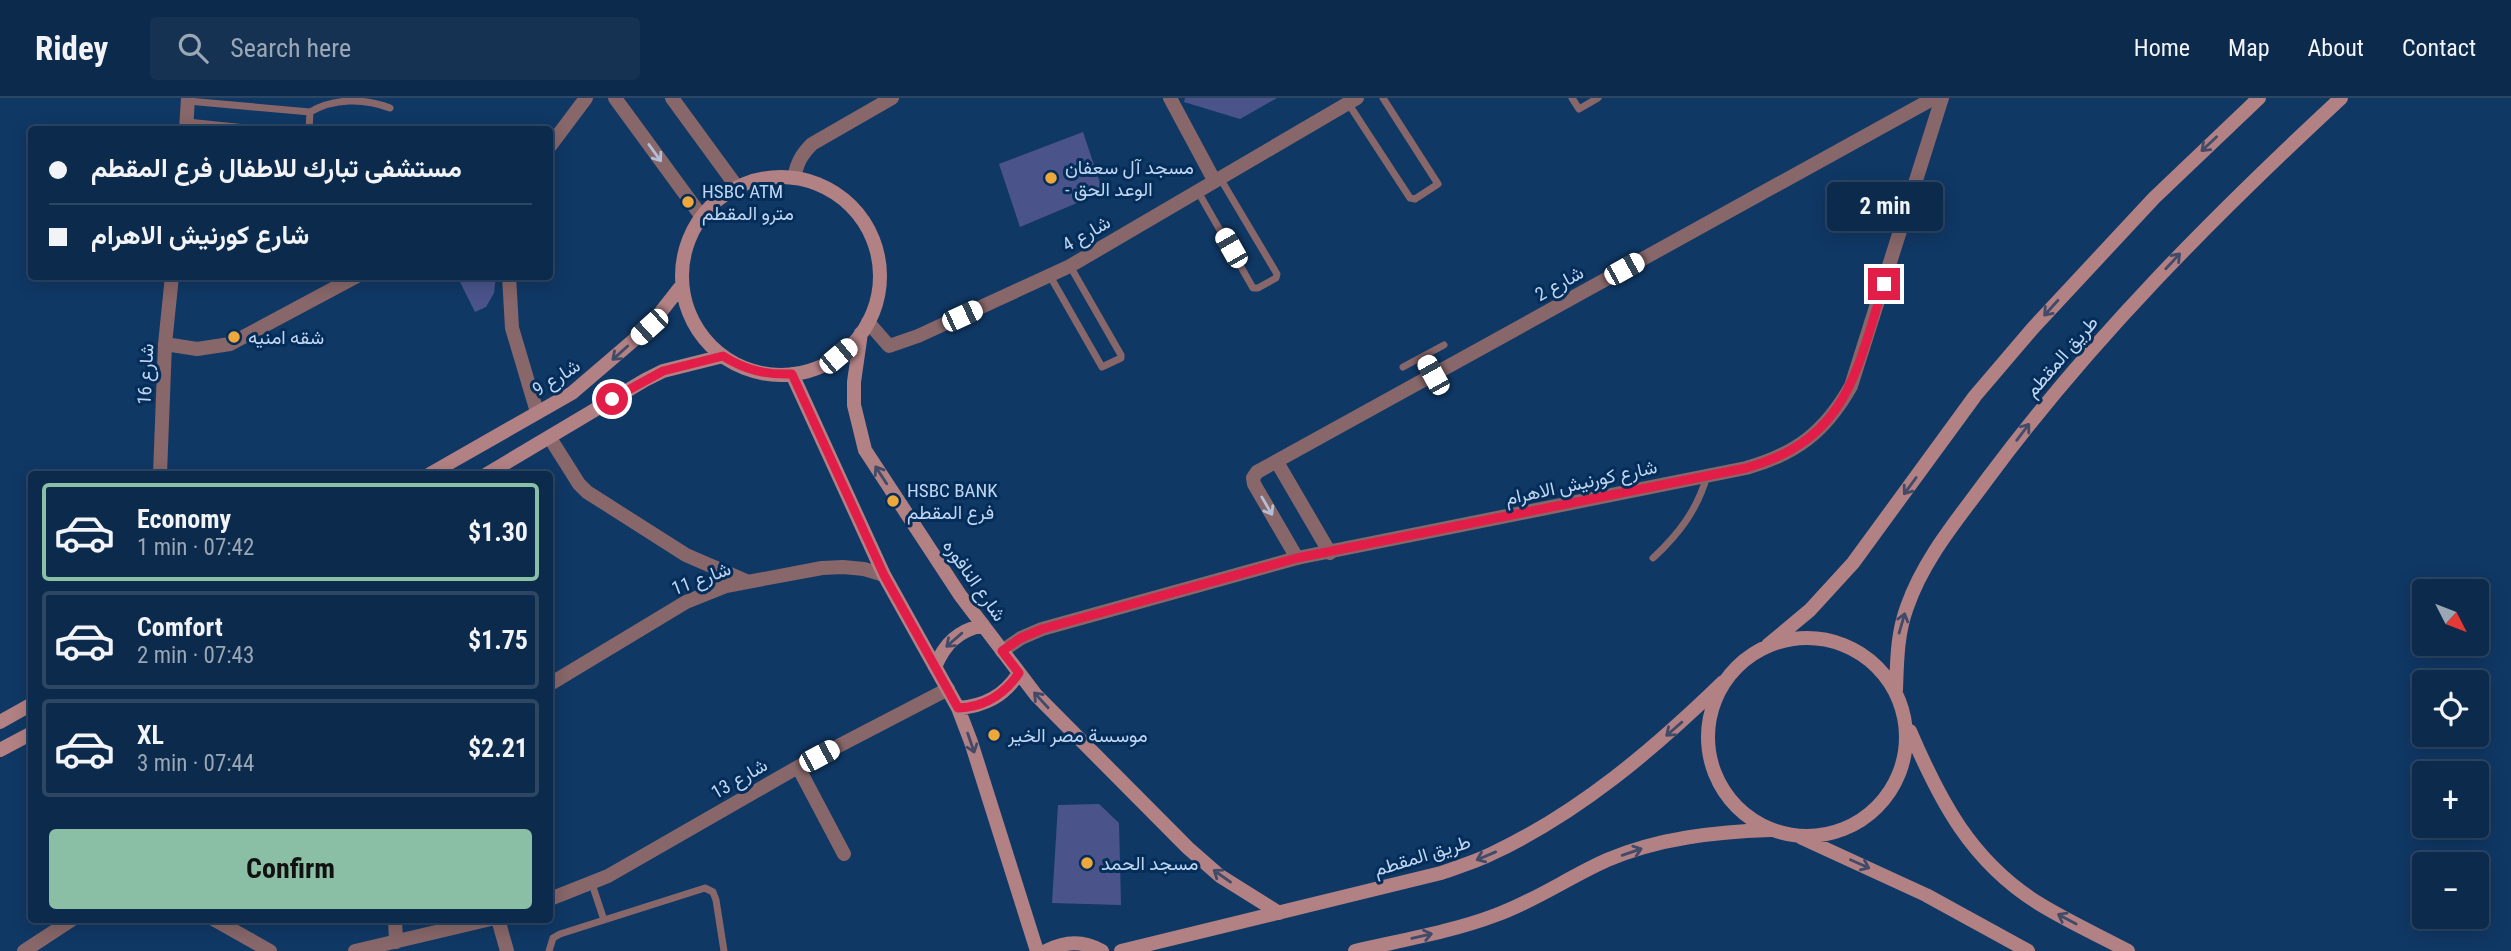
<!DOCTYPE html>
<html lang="en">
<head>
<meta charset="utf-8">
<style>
  body { margin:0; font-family:"Roboto Condensed",Vazirmatn,sans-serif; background:#153253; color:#f1f3f6; height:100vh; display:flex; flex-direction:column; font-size:26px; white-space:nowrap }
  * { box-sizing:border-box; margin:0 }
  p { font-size:23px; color:#9aa7b5 }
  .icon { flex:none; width:38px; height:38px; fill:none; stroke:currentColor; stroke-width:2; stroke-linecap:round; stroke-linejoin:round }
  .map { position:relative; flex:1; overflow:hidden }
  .panel { position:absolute; left:28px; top:373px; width:525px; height:452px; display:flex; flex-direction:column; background:#0c2a4c; border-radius:7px; box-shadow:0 4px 18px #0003,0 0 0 2px #2c4664 }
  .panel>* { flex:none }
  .banner { position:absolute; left:28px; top:28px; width:525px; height:154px; border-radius:7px; box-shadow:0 4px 18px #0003,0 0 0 2px #2c4664; display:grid; align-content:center; height:154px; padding:0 21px; background:#0c2a4c }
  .needle { width:46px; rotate:132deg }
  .buttons { position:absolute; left:2412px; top:481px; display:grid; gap:14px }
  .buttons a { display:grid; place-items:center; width:77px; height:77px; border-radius:7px; background:#0c2a4c; box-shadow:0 4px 18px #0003,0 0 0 2px #2c4664; font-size:35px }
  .end { position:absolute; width:32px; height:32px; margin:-16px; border:9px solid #e11d48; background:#fff; box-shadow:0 0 0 4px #fff }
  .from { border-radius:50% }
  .bubble { position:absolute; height:49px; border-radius:7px; background:#0c2a4c; box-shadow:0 4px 18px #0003,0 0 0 2px #2c4664; font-size:23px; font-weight:700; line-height:49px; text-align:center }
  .car { position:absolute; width:21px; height:42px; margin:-21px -10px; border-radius:9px; box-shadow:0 0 5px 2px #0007; background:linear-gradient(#fff 24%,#345 0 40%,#fff 0 76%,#345 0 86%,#fff 0) }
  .banner b { display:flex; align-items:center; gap:24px; height:66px; font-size:26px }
  .banner b+b { border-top:2px solid #2c4664 }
  .banner i { width:18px; height:18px; background:#f1f3f6 }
  ul { padding:12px 0 0; list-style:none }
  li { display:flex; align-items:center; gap:21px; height:98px; margin:0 14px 10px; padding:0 7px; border:4px solid #2c4664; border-radius:7px }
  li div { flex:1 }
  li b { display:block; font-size:26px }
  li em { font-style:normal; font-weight:700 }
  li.on { border-color:#8abfa5 }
  li>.icon { width:63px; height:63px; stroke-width:1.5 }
  .button { display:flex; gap:14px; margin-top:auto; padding:14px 21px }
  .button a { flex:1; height:80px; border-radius:7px; background:#8abfa5; color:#111; font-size:28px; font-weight:700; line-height:80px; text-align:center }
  header { display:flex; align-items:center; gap:42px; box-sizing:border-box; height:98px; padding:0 35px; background:#0c2a4c; border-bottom:2px solid #2c4664 }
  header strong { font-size:33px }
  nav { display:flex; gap:38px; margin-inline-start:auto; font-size:24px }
  .search { width:490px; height:63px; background:#153253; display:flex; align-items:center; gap:18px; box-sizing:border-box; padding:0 24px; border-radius:7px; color:#9aa7b5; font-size:26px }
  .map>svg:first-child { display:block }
</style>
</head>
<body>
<header>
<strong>Ridey</strong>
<div class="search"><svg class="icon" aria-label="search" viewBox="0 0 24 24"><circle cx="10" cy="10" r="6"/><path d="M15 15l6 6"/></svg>Search here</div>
<nav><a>Home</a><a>Map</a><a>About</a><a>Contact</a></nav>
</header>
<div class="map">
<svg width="2511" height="853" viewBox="0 0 2511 853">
  <rect width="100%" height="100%" fill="#103865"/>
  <!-- building -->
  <path fill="#4a548b" d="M1185 0H1277L1240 21 1184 4Z
    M1083 34 1103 94 1020 129 999 66Z
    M457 178H496L494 195 486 209 475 214Z
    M1099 706 1119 725 1121 807 1052 805 1058 707Z"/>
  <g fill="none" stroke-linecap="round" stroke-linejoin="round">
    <!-- service -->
    <path stroke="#876769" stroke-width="7" d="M1572 0 1579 11 1598 0
      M188 3 310 14 309 32
      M1348 5 1410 100 1415 101 1438 86 1383 0
      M310 14C334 0 364 0 390 10
      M187 24 265 32
      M1197 92 1253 190H1258L1276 180 1277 176 1220 80
      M1050 178 1102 269 1121 260V257L1070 168
      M1422 259 1433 277
      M1403 269 1444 247
      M1653 460C1679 436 1697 412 1707 378
      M592 786 604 822
      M549 853 553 840 560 836 705 790 713 794 716 802 724 853"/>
    <!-- minor -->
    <path stroke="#876769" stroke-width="14" d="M615 0 702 119
      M672 0 737 89
      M1170 0 1214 82
      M186 32 188 0
      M550 48 586 0
      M794 80C797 65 801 57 812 46L892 0
      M509 178 512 230 537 314
      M868 224 889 248 918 238 1070 168 1357 0
      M165 246 197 251 230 246 357 178
      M550 340 579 386 587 394 686 457 746 483
      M1277 364 1330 455
      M160 376 165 246 172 178
      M1297 460 1254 386 1253 380 1257 374 1934 0
      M550 586 686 504 726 488 822 470 843 469 864 471 884 477
      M798 669 844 756
      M550 801 608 778 798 669 948 591
      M213 821 270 853
      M395 821 396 844
      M498 821 507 853
      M24 853 73 821
      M355 853 491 821"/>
    <!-- tertiary -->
    <path stroke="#876769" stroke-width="14" d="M1002 553 1021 540 1042 531 1297 460 1746 370C1796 356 1825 334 1851 288L1942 0"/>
    <!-- secondary -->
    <path stroke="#b28184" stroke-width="14" d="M682 178a99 99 0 1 1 198 0a99 99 0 1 1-198 0Z
      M861 235 854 284V307L865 352 960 497 1036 597 1188 750 1220 778 1279 815
      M792 276 884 477 958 610 971 644 1037 853
      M430 376 572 295 649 229 682 187
      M487 376 645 282 663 273 723 258
      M1708 639a99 99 0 1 1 198 0a99 99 0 1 1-198 0Z
      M1768 547 1810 512 1853 465 1975 298 2033 230 2154 100 2259 0
      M935 569C945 545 958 533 983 527
      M1896 592C1897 564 1897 536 1907 509 1924 460 1958 421 1988 380 2092 240 2214 118 2341 0
      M958 610C985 608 1004 598 1019 575
      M0 624 32 606
      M1910 633C1940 703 1971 763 2038 805 2067 823 2098 837 2128 853
      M0 652 32 635
      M1802 740 1926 797 2028 853
      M1046 853C1065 843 1083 842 1102 853
      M1121 853 1441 775C1457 769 1475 764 1491 756 1579 715 1654 651 1723 584
      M1355 853C1402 842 1451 834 1496 817 1535 803 1569 779 1607 762 1659 740 1714 734 1770 732"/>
  </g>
  <!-- one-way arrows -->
  <defs><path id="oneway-shaft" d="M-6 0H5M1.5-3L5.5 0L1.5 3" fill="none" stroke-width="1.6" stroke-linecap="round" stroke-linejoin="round" transform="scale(1.75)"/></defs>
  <g stroke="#414a68">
    <use href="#oneway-shaft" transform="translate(2209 46) rotate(137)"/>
    <use href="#oneway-shaft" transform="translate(2173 163) rotate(-47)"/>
    <use href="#oneway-shaft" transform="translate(2051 210) rotate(132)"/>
    <use href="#oneway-shaft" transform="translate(620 255) rotate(138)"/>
    <use href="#oneway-shaft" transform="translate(2023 334) rotate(-53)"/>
    <use href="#oneway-shaft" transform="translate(881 377) rotate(-123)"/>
    <use href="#oneway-shaft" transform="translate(1910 388) rotate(126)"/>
    <use href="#oneway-shaft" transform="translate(1902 525) rotate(-74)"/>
    <use href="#oneway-shaft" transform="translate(954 542) rotate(139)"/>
    <use href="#oneway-shaft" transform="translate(1041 602) rotate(-133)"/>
    <use href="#oneway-shaft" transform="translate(1674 631) rotate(139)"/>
    <use href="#oneway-shaft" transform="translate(971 645) rotate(71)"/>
    <use href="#oneway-shaft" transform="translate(1632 754) rotate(-19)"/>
    <use href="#oneway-shaft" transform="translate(1486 758) rotate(157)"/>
    <use href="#oneway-shaft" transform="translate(1860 766) rotate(24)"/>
    <use href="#oneway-shaft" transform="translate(1222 778) rotate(-145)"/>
    <use href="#oneway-shaft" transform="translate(2067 821) rotate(-152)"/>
    <use href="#oneway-shaft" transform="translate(1422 838) rotate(-13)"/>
  </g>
  <g stroke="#b4bfd5">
    <use href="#oneway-shaft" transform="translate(655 55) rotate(54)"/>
    <use href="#oneway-shaft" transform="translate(1267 408) rotate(60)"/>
  </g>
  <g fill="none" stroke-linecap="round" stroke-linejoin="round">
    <!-- route -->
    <path stroke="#e11d48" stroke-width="9" d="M612 301 663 273 723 258C745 272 766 277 792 276L884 477 958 610C985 609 1004 597 1019 575L1002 553 1021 540 1042 531 1297 460 1746 370C1847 342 1856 275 1884 186"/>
  </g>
  <!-- markers -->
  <g fill="#eda83c" stroke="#042d59" stroke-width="2.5">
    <circle cx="1051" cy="80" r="7"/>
    <circle cx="688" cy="104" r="7"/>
    <circle cx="234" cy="239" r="7"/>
    <circle cx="893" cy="403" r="7"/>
    <circle cx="994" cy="637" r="7"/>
    <circle cx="1087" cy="765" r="7"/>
  </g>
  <g text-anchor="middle" stroke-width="6" stroke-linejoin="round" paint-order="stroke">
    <!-- poi labels -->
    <g font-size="19" fill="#bfd5f0" stroke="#042d59" text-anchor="start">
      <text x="1065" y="76">مسجد آل سعفان<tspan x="1065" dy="22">- الوعد الحق</tspan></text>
      <text x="702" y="100">HSBC ATM<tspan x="702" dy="22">مترو المقطم</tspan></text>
      <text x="248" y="246">شقه امنيه</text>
      <text x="907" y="399">HSBC BANK<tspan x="907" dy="22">فرع المقطم</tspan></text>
      <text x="1008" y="644">موسسة مصر الخير</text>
      <text x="1101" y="772">مسجد الحمد</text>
    </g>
    <!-- street labels -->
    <g font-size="19" fill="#bfd5f0" stroke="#042d59">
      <text transform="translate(1086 135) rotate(-30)" y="7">شارع 4</text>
      <text transform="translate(1559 185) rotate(-29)" y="7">شارع 2</text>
      <text transform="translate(2061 258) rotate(-49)" y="7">طريق المقطم</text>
      <text transform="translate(145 276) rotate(-87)" y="7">شارع 16</text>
      <text transform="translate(556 279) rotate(-32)" y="7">شارع 9</text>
      <text transform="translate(1581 384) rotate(-12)" y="7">شارع كورنيش الاهرام</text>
      <text transform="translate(701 480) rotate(-21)" y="7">شارع 11</text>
      <text transform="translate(975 482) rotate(55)" y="7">شارع النافوره</text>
      <text transform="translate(739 680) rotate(-30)" y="7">شارع 13</text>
      <text transform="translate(1422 757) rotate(-17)" y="7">طريق المقطم</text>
    </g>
  </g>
</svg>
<div class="buttons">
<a><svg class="needle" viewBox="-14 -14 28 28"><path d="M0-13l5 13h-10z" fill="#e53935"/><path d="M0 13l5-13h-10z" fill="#9aa7b5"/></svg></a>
<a><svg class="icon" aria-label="locate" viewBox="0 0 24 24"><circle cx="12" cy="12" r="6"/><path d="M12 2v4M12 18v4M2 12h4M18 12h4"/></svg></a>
<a>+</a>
<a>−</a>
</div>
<i class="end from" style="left:612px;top:301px"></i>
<i class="end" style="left:1884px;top:186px"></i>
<div class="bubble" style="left:1827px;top:84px;width:116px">2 min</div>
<i class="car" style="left:1231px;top:150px;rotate:330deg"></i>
<i class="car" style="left:1624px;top:171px;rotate:61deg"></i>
<i class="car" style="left:962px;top:218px;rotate:65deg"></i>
<i class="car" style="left:649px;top:229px;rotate:228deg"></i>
<i class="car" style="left:838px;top:258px;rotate:50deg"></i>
<i class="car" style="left:1433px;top:277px;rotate:331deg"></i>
<i class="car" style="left:819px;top:658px;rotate:62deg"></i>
<div class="banner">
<b><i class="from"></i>مستشفى تبارك للاطفال فرع المقطم</b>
<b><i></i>شارع كورنيش الاهرام</b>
</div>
<section class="panel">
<ul>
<li class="on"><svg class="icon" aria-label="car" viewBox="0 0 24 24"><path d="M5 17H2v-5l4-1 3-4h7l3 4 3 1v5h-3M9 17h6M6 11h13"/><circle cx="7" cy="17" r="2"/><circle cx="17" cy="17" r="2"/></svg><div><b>Economy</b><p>1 min · 07:42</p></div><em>$1.30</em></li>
<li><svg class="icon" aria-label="car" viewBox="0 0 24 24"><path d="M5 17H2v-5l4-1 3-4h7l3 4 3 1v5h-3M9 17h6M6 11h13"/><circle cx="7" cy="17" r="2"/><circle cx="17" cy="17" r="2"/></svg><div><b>Comfort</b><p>2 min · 07:43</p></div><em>$1.75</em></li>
<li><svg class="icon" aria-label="car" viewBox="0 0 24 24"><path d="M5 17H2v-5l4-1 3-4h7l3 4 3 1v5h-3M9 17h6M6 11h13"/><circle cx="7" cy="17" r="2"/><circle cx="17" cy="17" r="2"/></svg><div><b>XL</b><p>3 min · 07:44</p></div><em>$2.21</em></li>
</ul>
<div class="button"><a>Confirm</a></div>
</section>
</div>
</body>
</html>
